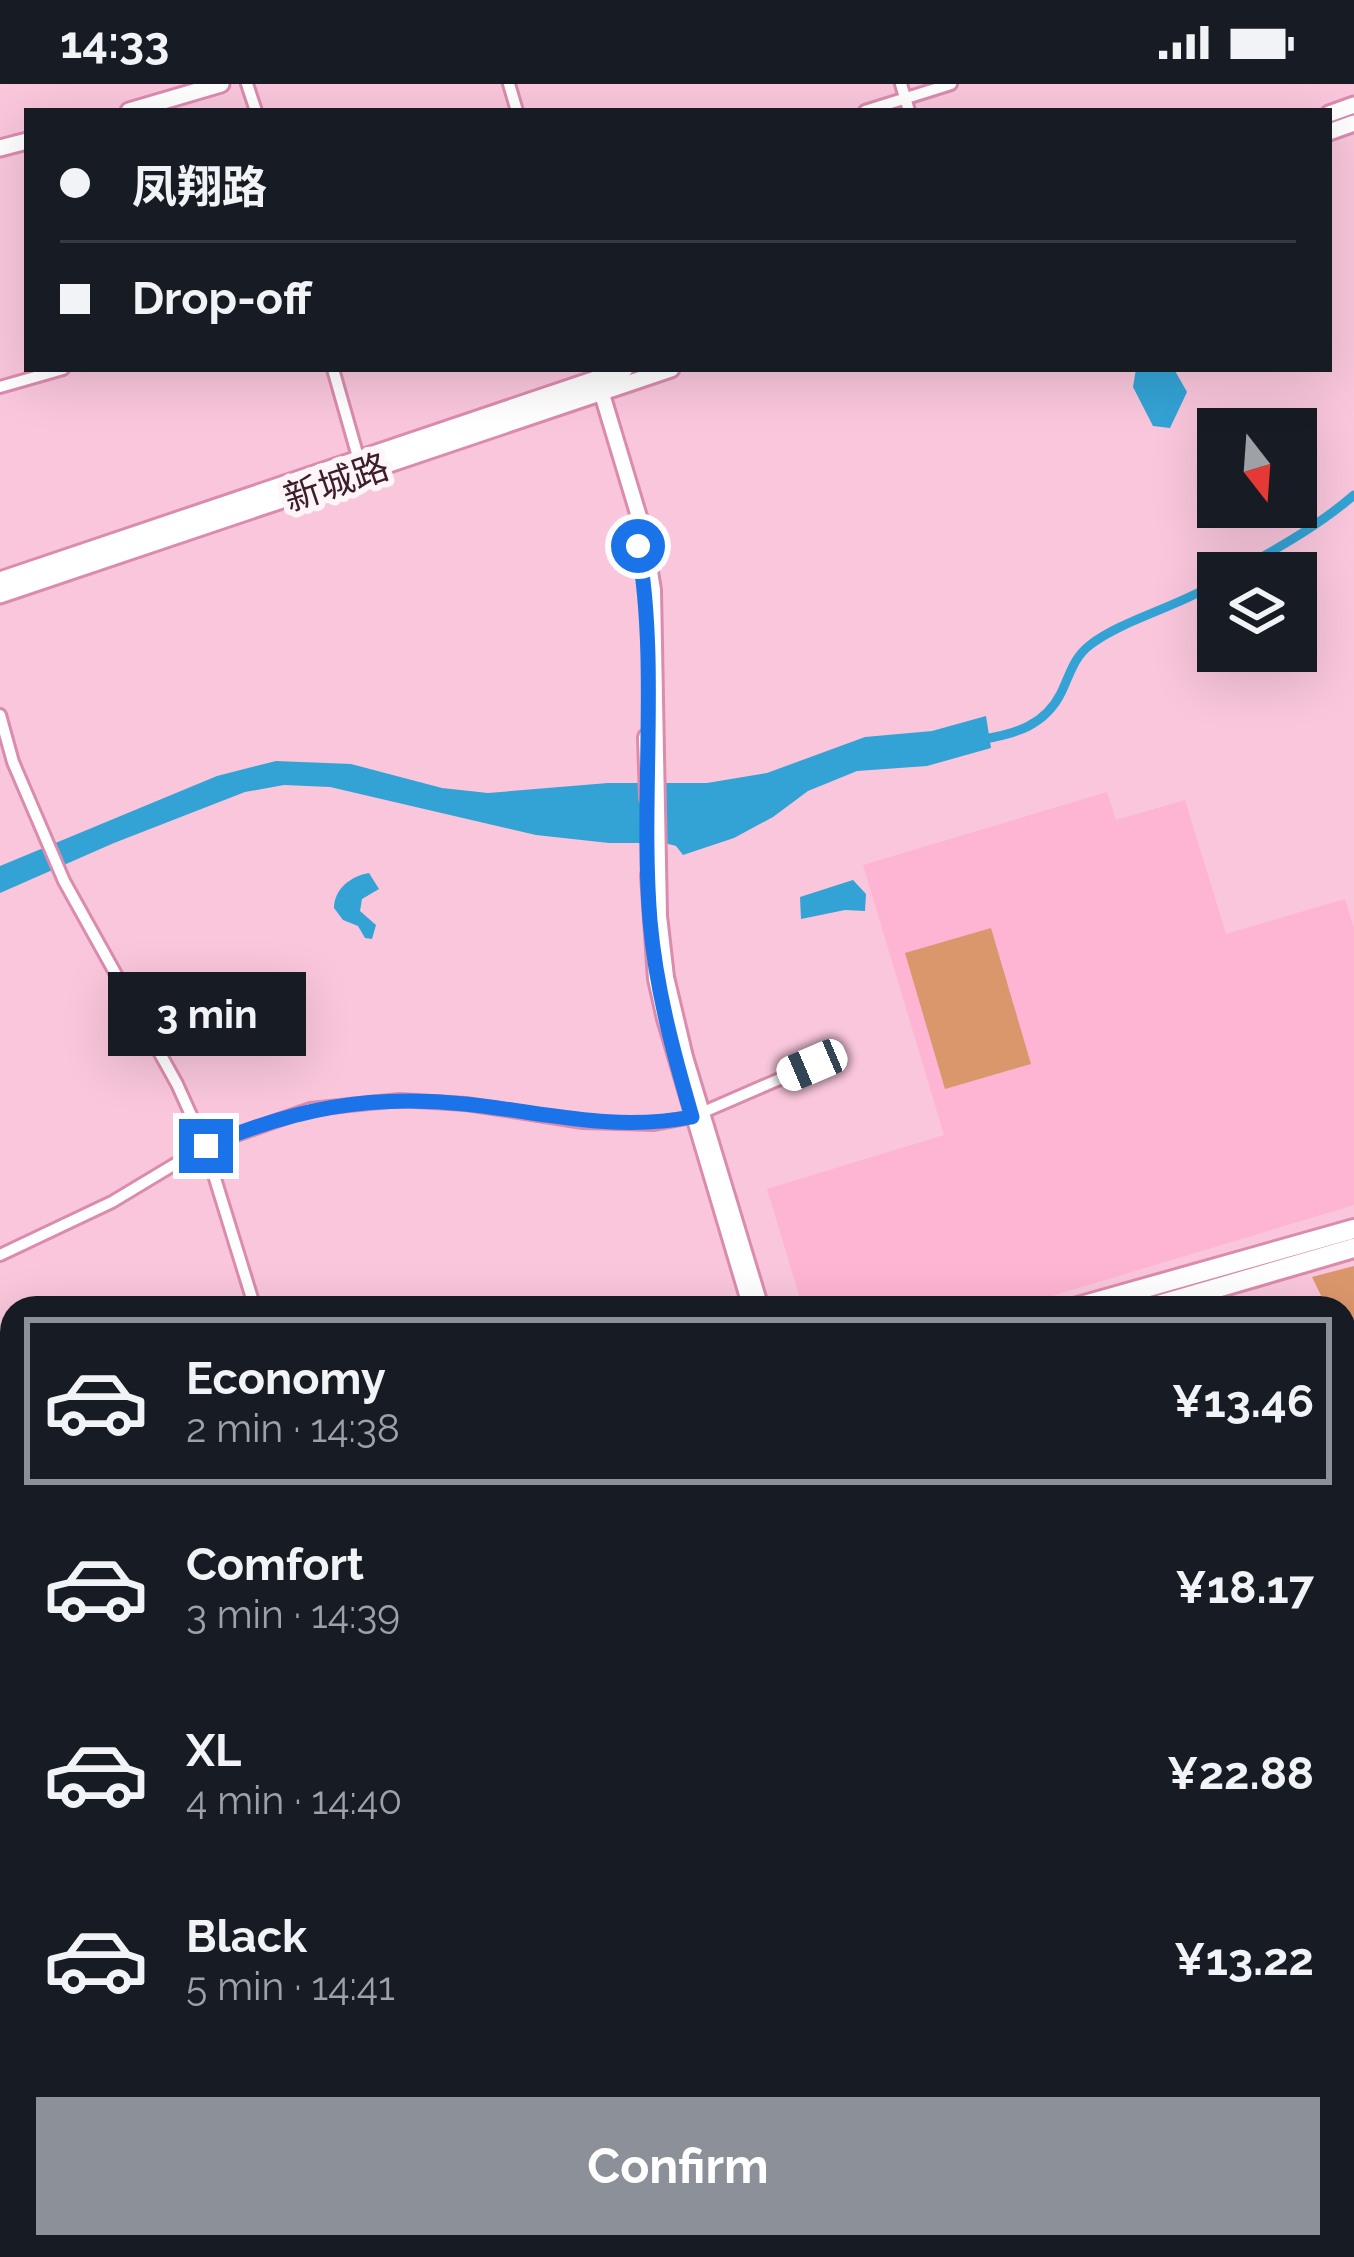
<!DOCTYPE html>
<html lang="en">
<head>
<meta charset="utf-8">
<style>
  body { margin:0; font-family:Raleway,"Noto Sans SC",sans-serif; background:#242831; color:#f1f3f6; height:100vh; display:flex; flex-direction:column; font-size:45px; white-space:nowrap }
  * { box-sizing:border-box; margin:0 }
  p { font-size:39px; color:#9ea1a6 }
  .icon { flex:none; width:66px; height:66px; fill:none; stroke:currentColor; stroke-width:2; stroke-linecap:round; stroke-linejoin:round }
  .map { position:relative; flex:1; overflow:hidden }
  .details { position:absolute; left:0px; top:1212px; width:1356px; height:963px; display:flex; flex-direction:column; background:#171b24; border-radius:36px 36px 0 0; box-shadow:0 12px 48px #0002 }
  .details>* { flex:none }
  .banner { position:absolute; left:24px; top:24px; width:1308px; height:264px; border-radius:0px; box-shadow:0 12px 48px #0002; display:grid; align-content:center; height:264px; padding:0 36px; background:#171b24 }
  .needle { width:78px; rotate:163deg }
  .controls { position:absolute; left:1197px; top:324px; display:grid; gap:24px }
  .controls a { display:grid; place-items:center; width:120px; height:120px; border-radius:0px; background:#171b24; box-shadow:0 12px 48px #0002; font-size:60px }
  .end { position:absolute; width:54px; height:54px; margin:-27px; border:15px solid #1a73e8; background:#fff; box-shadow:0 0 0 6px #fff }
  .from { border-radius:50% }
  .bubble { position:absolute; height:84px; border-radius:0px; background:#171b24; box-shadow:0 12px 48px #0002; font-size:39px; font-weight:700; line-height:84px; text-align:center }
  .car { position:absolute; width:36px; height:72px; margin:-36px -18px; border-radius:15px; box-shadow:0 0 9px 3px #0007; background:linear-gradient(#fff 24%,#345 0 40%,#fff 0 76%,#345 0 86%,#fff 0) }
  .banner b { display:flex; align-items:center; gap:42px; height:114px; font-size:45px }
  .banner b+b { border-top:3px solid #363941 }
  .banner i { width:30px; height:30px; background:#f1f3f6 }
  ul { padding:21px 0 0; list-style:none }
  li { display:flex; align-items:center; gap:36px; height:168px; margin:0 24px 18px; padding:0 12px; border:6px solid transparent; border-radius:0px }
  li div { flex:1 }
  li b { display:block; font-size:45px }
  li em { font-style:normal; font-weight:700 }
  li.active { border-color:#8c9099 }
  li>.icon { width:108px; height:108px; stroke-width:1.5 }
  .button { display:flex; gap:24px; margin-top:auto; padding:24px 36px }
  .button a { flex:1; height:138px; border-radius:0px; background:#8c9099; color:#fff; font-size:48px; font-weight:700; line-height:138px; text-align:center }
  .status { display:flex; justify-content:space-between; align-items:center; height:84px; padding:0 60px; background:#171b24; direction:ltr }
  .status svg { height:33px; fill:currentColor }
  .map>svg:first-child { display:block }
</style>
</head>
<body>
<div class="status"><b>14:33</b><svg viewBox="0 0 49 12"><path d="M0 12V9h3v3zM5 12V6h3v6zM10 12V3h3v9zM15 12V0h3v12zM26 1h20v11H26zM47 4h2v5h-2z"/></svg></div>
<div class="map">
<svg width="1354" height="2173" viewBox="0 0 1354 2173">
  <rect width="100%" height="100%" fill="#f9c6db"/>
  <!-- built -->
  <path fill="#feb4d3" d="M1107 708 1116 736 1185 716 1226 850 1345 815 1354 845V1121L1012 1224H803L767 1105 944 1051 863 781Z
    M1354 1340V2063L1344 2040V1341Z
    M12 1900V2163H838L817 2173H0V1906Z"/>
  <!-- green -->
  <path fill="#db976c" d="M991 844 1031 980 945 1005 905 869Z
    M1354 1182V1279L1344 1258V1224H1327L1312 1193Z
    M1354 1340V1521L1344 1526V1341Z
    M1354 1614V1808L1344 1813V1615Z
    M12 1900V2142L0 2148V1906Z
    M142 2163H290L283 2173H120Z
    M364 2163H574L552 2173H357Z"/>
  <!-- water -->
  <path fill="#33a3d5" d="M1136 285H1174L1187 308 1170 344 1153 342 1133 303Z
    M986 632 991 664 927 682 857 687 808 707 773 733 734 754 683 771 676 762 665 759H609L536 751 330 703 284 701 245 708 114 759 0 809V782L217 692 276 677 351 680 442 704 488 709 608 699H707L767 689 865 653 932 647Z
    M369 789 379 805 362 815 360 827 376 841 372 855 365 854 358 842 343 836 334 824C334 805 351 792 369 789Z
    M853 796 866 810 865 827 845 826 801 835 800 813Z"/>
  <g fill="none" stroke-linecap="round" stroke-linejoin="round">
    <!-- canal -->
    <path stroke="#33a3d5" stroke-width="9" d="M1234 489C1276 465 1317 443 1354 411
      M983 655C1016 650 1045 641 1061 609 1070 591 1073 574 1090 561 1122 536 1180 522 1218 498"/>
    <!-- taxiway -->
    <path stroke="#c496aa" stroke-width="24" d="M1344 1566H1354
      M1344 1837 1354 1832
      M300 2173 307 2163
      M611 2173 632 2163"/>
    <!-- runway -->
    <path stroke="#c496aa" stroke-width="60" d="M1344 1563 1354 1559
      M19 2173 41 2163"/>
    <defs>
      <path id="street" d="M247 0 256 27
        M509 0 517 27
        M901 0 909 27
        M865 27 951 0
        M333 285 360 380
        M0 303 63 285
        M0 631 13 678 64 797 177 1000 205 1062 255 1224
        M0 1171 112 1118 205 1062 310 1025 399 1016 466 1020 583 1038 654 1040 692 1033 812 981"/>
      <path id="secondary" d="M602 310 643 446 653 506 659 832 666 893 685 973 761 1224
        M646 653 648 714
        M649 791 656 895 665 935 751 1224"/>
      <path id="primary" d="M129 27 221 0
        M1329 30 1354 21
        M1329 48 1354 39
        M0 64 27 57
        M0 496 625 285
        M0 511 671 285"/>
      <path id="highway" d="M1074 1224 1354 1145
        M1148 1224 1354 1164
        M0 1540 12 1537
        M0 1556 12 1552"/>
    </defs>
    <!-- street casing -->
    <use href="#street" stroke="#db8bae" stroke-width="16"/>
    <!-- secondary casing -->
    <use href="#secondary" stroke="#db8bae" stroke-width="20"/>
    <!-- primary casing -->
    <use href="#primary" stroke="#db8bae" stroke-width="21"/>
    <!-- highway casing -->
    <use href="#highway" stroke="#db8bae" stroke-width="24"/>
    <!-- street -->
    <use href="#street" stroke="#fff" stroke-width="10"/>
    <!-- secondary -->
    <use href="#secondary" stroke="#fff" stroke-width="14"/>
    <!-- primary -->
    <use href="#primary" stroke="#fff" stroke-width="15"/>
    <!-- highway -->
    <use href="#highway" stroke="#fff" stroke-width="18"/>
  </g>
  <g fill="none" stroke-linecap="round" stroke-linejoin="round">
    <!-- route -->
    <path stroke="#1a73e8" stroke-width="15" d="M206 1062C293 1025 369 1010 465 1020 544 1028 611 1048 692 1033 673 968 656 904 650 837 640 715 659 580 638 462"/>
  </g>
  <g text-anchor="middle" stroke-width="12" stroke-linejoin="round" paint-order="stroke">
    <!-- street labels -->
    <g font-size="36" fill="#3d1d2c" stroke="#fef5f8">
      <text transform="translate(336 398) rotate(-19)" y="13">新城路</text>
    </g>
  </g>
</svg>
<div class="controls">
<a><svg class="needle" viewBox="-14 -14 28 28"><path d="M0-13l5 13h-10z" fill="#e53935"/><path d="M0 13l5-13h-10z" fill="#9ea1a6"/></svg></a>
<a><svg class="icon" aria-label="layers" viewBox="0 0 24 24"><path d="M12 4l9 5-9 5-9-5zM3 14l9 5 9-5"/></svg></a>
</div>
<i class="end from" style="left:638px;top:462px"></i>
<i class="end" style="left:206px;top:1062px"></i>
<div class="bubble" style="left:108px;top:888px;width:198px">3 min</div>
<i class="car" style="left:812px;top:981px;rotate:247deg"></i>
<div class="banner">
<b><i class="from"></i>凤翔路</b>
<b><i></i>Drop-off</b>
</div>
<section class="details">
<ul>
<li class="active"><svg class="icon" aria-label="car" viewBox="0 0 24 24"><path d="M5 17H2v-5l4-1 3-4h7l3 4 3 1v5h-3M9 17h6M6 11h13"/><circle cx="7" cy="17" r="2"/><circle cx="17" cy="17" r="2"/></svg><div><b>Economy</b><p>2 min · 14:38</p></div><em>¥13.46</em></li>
<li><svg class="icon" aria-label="car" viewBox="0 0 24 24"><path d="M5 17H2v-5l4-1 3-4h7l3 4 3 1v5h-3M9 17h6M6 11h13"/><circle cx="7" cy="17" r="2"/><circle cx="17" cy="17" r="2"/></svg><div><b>Comfort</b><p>3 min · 14:39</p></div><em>¥18.17</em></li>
<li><svg class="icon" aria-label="car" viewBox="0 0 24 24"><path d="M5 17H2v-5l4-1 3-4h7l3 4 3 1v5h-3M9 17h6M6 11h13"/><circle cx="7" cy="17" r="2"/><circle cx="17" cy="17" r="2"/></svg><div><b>XL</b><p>4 min · 14:40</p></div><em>¥22.88</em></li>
<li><svg class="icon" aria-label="car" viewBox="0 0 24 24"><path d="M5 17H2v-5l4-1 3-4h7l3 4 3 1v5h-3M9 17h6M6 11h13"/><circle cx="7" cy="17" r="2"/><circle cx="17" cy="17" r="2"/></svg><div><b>Black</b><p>5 min · 14:41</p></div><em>¥13.22</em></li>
</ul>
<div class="button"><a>Confirm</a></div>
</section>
</div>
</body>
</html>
